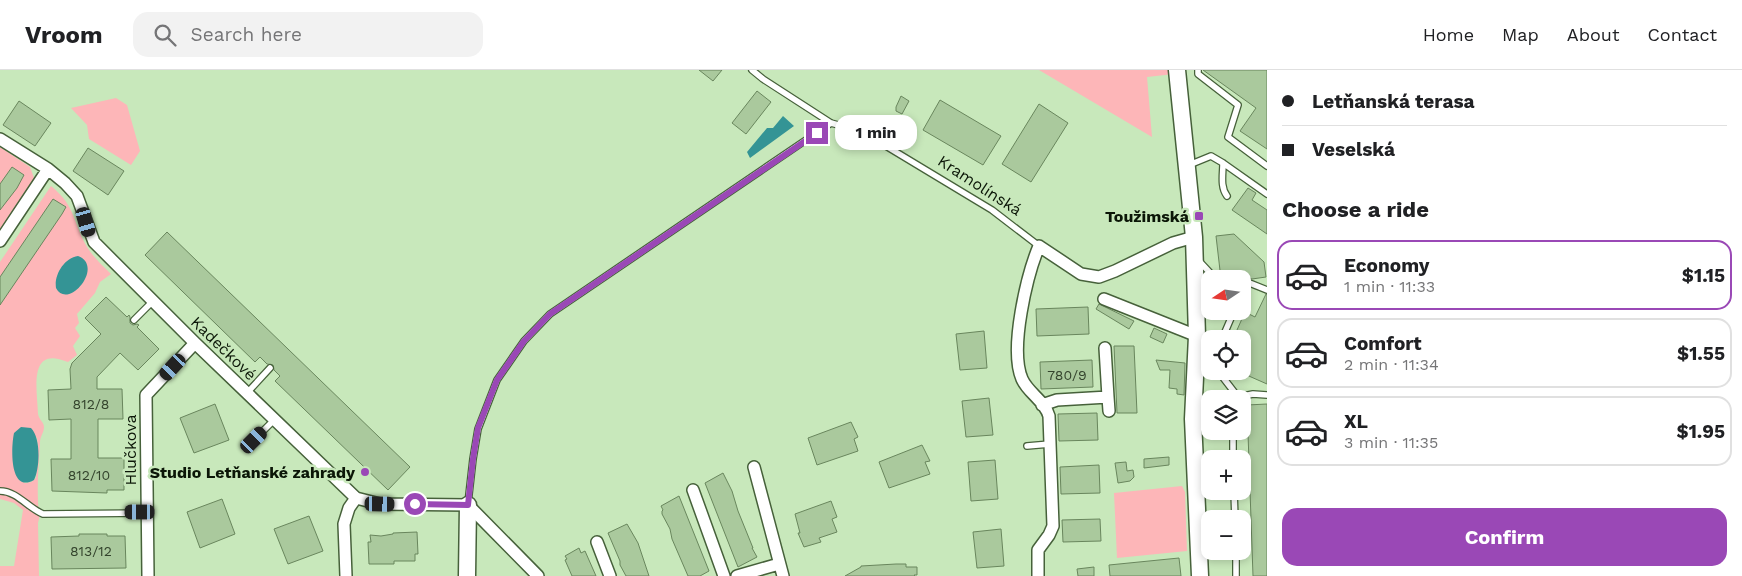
<!DOCTYPE html>
<html lang="en">
<head>
<meta charset="utf-8">
<style>
  body { margin:0; font-family:"Work Sans",sans-serif; background:#f2f2f2; color:#202124; height:100vh; display:flex; flex-direction:column; font-size:19px; white-space:nowrap }
  * { box-sizing:border-box; margin:0 }
  p { font-size:16px; color:#757577 }
  .icon { flex:none; width:28px; height:28px; fill:none; stroke:currentColor; stroke-width:2; stroke-linecap:round; stroke-linejoin:round }
  .map { position:relative; flex:1; overflow:hidden }
  .sheet { display:flex; flex-direction:column; background:#fff; width:475px }
  .sheet>* { flex:none }
  .hud { display:grid; align-content:center; height:110px; padding:0 15px; background:#fff }
  .needle { width:32px; rotate:257deg }
  .buttons { position:absolute; left:1201px; top:200px; display:grid; gap:10px }
  .buttons a { display:grid; place-items:center; width:50px; height:50px; border-radius:10px; background:#fff; box-shadow:0 2px 8px #0003; font-size:25px }
  .end { position:absolute; width:22px; height:22px; margin:-11px; border:6px solid #9a48b6; background:#fff; box-shadow:0 0 0 2px #fff }
  .from { border-radius:50% }
  .bubble { position:absolute; height:35px; border-radius:15px; background:#fff; box-shadow:0 2px 8px #0003; font-size:16px; font-weight:700; line-height:35px; text-align:center }
  .car { position:absolute; width:15px; height:30px; margin:-15px -8px; border-radius:6px; box-shadow:0 0 4px 1px #0007; background:linear-gradient(#222 24%,#8ab4d8 0 40%,#222 0 76%,#8ab4d8 0 86%,#222 0) }
  .hud b { display:flex; align-items:center; gap:18px; height:48px; font-size:19px }
  .hud b+b { border-top:1px solid #e0e0e0 }
  .hud i { width:12px; height:12px; background:#202124 }
  ul { padding:0; list-style:none }
  li { display:flex; align-items:center; gap:15px; height:70px; margin:0 10px 8px; padding:0 5px; border:2px solid #e0e0e0; border-radius:15px }
  li div { flex:1 }
  li b { display:block; font-size:19px }
  li em { font-style:normal; font-weight:700 }
  li.current { border-color:#9a48b6 }
  li>.icon { width:45px; height:45px; stroke-width:1.5 }
  h2 { padding:0 15px; font-size:22px; line-height:60px }
  .action { display:flex; gap:10px; margin-top:auto; padding:10px 15px }
  .action a { flex:1; height:58px; border-radius:15px; background:#9a48b6; color:#fff; font-size:20px; font-weight:700; line-height:58px; text-align:center }
  header { display:flex; align-items:center; gap:30px; box-sizing:border-box; height:70px; padding:0 25px; background:#fff; border-bottom:1px solid #e0e0e0 }
  header strong { font-size:24px }
  nav { display:flex; gap:28px; margin-inline-start:auto; font-size:18px }
  .search { width:350px; height:45px; background:#f2f2f2; display:flex; align-items:center; gap:12px; box-sizing:border-box; padding:0 18px; border-radius:15px; color:#757577; font-size:19px }
  main { display:flex; flex:1; min-height:0 }
  .map>svg:first-child { display:block }
</style>
</head>
<body>
<header>
<strong>Vroom</strong>
<div class="search"><svg class="icon" aria-label="search" viewBox="0 0 24 24"><circle cx="10" cy="10" r="6"/><path d="M15 15l6 6"/></svg>Search here</div>
<nav><a>Home</a><a>Map</a><a>About</a><a>Contact</a></nav>
</header>
<main>
<div class="map">
<svg width="1267" height="506" viewBox="0 0 1267 506">
  <rect width="100%" height="100%" fill="#c8e8bb"/>
  <!-- green -->
  <path fill="#fdb6b8" fill-rule="evenodd" d="M1039 0H1173L1174 4 1147 7 1152 67Z
    M116 28 127 35 140 81 131 95 89 69 87 55 71 38Z
    M0 77 30 97 34 108 0 159Z
    M51 116C76 136 73 153 87 177 93 187 103 196 111 204L100 212 95 223 77 244 79 253 75 258 80 266 73 276 77 285 68 292C28 275 37 318 38 344 39 350 44 352 44 357 44 363 40 366 40 372 39 391 37 411 38 431 38 443 42 439 38 453L39 506H0V496H14L23 440 14 433 0 429V192ZM37 367 38 385 36 408 31 412 25 413 16 404 13 390Z
    M1182 416 1185 422 1187 481 1117 488 1114 423Z"/>
  <!-- water -->
  <path fill="#349495" d="M783 46 794 56 750 88 747 82 767 58H773Z
    M78 186C105 196 68 241 56 218 54 205 64 188 78 186Z
    M21 357 31 358C41 368 40 398 34 410 9 424 11 377 14 363Z"/>
  <!-- building -->
  <path fill="#aac99d" stroke="#69865d" d="M699 0H722L713 11Z
    M1203 0H1267V79L1240 61 1256 38Z
    M757 21 771 32 746 64 732 53Z
    M901 26 909 31 902 44 896 41V37Z
    M940 30 1001 66 983 95 923 60Z
    M19 31 51 53 35 76 3 55Z
    M1039 34 1068 53 1031 112 1002 94Z
    M88 78 124 101 108 125 73 101Z
    M12 97 24 105 17 118 0 140V114Z
    M1248 118 1256 123 1252 130 1267 140V164L1232 140Z
    M53 129 66 137 62 144 0 235V207Z
    M167 162 410 397 388 420 275 311 280 306 274 300 273 295 267 294 260 287 255 292 145 185Z
    M1234 164 1264 192 1266 207 1252 209 1247 207 1242 210 1221 209 1216 166Z
    M1266 224 1267 225V314L1242 303V269H1233L1245 242 1255 247Z
    M106 227 127 247 129 245 130 247V253L133 255 137 254 139 255 137 257 159 279 138 300 120 283 97 307V319H122L123 349H98V388H124V420H107V423L52 421 51 389H71V349L49 350 48 320 71 319 70 299 72 293 101 264 85 248Z
    M1099 234 1134 251 1129 259 1096 239Z
    M1088 237 1089 264 1037 266 1036 239Z
    M1154 258 1167 264 1163 273 1150 267Z
    M984 261 987 298 960 300 956 264Z
    M1114 276H1134L1137 343H1117Z
    M1092 290 1093 317 1041 319 1040 292Z
    M1156 290 1185 293 1184 325 1177 324V319L1169 318 1170 300H1160Z
    M989 328 993 365 966 367 962 331Z
    M215 334 229 370 194 383 180 348Z
    M1267 334V506H1253L1247 335Z
    M1097 343 1098 370 1059 371 1058 344Z
    M851 352 858 367 854 369 858 381 817 395 808 368Z
    M922 375 930 391 925 392 930 404 889 418 879 392Z
    M1169 387V395L1144 398V389Z
    M995 390 998 429 971 431 968 392Z
    M1126 392 1127 401 1133 400 1134 407 1130 411 1118 413 1115 393Z
    M1099 395 1100 423 1061 424 1060 397Z
    M723 403 732 421 738 441 753 478H752L757 487 738 497 705 413Z
    M679 426 709 501 700 506H688L672 469 670 459 662 444V441L663 440 661 436Z
    M222 429 235 464 200 478 187 442Z
    M831 431 837 447 832 449 837 462 819 468 821 472 804 477 798 463H800L795 444Z
    M309 446 323 481 288 494 274 459Z
    M1100 449 1101 471 1063 472 1062 450Z
    M627 454 638 473 649 506H626L620 495V491L608 463Z
    M1001 459 1004 496 977 498 973 462Z
    M417 462 418 484H415V491H394V494H369L368 472H371L370 465 381 466 393 464V463Z
    M79 464H107V466H125L126 498 52 499 51 467 79 466Z
    M579 478 581 483 585 481 596 506H572L565 490 567 489 565 486Z
    M1179 488 1181 506H1110L1109 495Z
    M896 494H906V497H917V505H914L915 506H845L861 497V496Z
    M1094 497V506H1078L1077 499Z"/>
  <g fill="none" stroke-linecap="round" stroke-linejoin="round">
    <defs>
      <path id="lane" d="M752 0 763 9 831 53 860 61 871 67 992 140 1039 176
        M1198 0V4L1238 35 1228 67 1267 96
        M1223 93C1223 104 1220 117 1227 126
        M1189 95 1211 86 1223 93 1267 124
        M1199 191 1213 206
        M1242 223 1247 212 1267 220
        M134 250 153 231
        M1222 269 1234 241
        M1218 301 1238 327
        M247 323 270 298
        M1236 329 1238 327 1253 324 1267 325
        M1233 361V389
        M254 370 275 349
        M1027 376 1050 374
        M0 421C17 421 28 438 43 444L147 443
        M1234 421 1235 449
        M468 433 473 389 478 359 497 310 524 271 550 244 831 53
        M1236 481V506"/>
      <path id="street" d="M0 69 48 99 65 113 77 126 94 172 195 273 356 428 380 434 468 435 538 506
        M0 171 48 99
        M1104 229 1197 266
        M1108 327 1109 341
        M1042 335 1057 330 1108 327 1105 278
        M754 397 783 506
        M693 420 724 506
        M597 472 610 506
        M148 506 146 325 195 273
        M346 506 344 454 349 438 356 428
        M737 506 779 494
        M1038 506V480L1049 465 1053 456 1049 346C1045 331 1028 323 1022 309 1009 279 1027 205 1039 176L1081 204 1099 207 1115 201 1173 173 1194 167"/>
      <path id="secondary" d="M1177 0 1194 167 1197 266 1193 349 1200 506
        M467 506 468 435"/>
    </defs>
    <!-- lane casing -->
    <use href="#lane" stroke="#46613a" stroke-width="8"/>
    <!-- street casing -->
    <use href="#street" stroke="#46613a" stroke-width="14"/>
    <!-- secondary casing -->
    <use href="#secondary" stroke="#46613a" stroke-width="19"/>
    <!-- lane -->
    <use href="#lane" stroke="#fff" stroke-width="5.5"/>
    <!-- street -->
    <use href="#street" stroke="#fff" stroke-width="11"/>
    <!-- secondary -->
    <use href="#secondary" stroke="#fff" stroke-width="16"/>
  </g>
  <g fill="none" stroke-linecap="round" stroke-linejoin="round">
    <!-- route -->
    <path stroke="#9a48b6" stroke-width="6" d="M415 434 468 435 473 389 478 358 497 310 524 271 550 244 817 63"/>
  </g>
  <!-- markers -->
  <g fill="#9a48b6" stroke="#c8e8bb" stroke-width="2">
    <rect x="1194" y="141" width="10" height="10" rx="2.5"/>
    <circle cx="365" cy="402" r="5"/>
  </g>
  <g text-anchor="middle" stroke-width="5" stroke-linejoin="round" paint-order="stroke">
    <!-- number labels -->
    <g font-size="14" fill="#33432c">
      <text x="1067" y="310">780/9</text>
      <text x="91" y="339">812/8</text>
      <text x="89" y="410">812/10</text>
      <text x="91" y="486">813/12</text>
    </g>
    <!-- street labels -->
    <g font-size="16" fill="#0b1607" stroke="#c8e8bb">
      <text transform="translate(980 115) rotate(33)" y="6">Kramolínská</text>
      <text transform="translate(224 278) rotate(44)" y="6">Kadečkové</text>
      <text transform="translate(130 380) rotate(-90)" y="6">Hlučkova</text>
    </g>
    <!-- poi labels -->
    <g font-size="16" font-weight="bold" fill="#0b1607" stroke="#c8e8bb" text-anchor="end">
      <text x="1189" y="152">Toužimská</text>
      <text x="355" y="408">Studio Letňanské zahrady</text>
    </g>
  </g>
</svg>
<div class="buttons">
<a><svg class="needle" viewBox="-14 -14 28 28"><path d="M0-13l5 13h-10z" fill="#e53935"/><path d="M0 13l5-13h-10z" fill="#757577"/></svg></a>
<a><svg class="icon" aria-label="locate" viewBox="0 0 24 24"><circle cx="12" cy="12" r="6"/><path d="M12 2v4M12 18v4M2 12h4M18 12h4"/></svg></a>
<a><svg class="icon" aria-label="layers" viewBox="0 0 24 24"><path d="M12 4l9 5-9 5-9-5zM3 14l9 5 9-5"/></svg></a>
<a>+</a>
<a>−</a>
</div>
<i class="end from" style="left:415px;top:434px"></i>
<i class="end" style="left:817px;top:63px"></i>
<div class="bubble" style="left:835px;top:45px;width:82px">1 min</div>
<i class="car" style="left:86px;top:152px;rotate:164deg"></i>
<i class="car" style="left:173px;top:297px;rotate:223deg"></i>
<i class="car" style="left:254px;top:370px;rotate:45deg"></i>
<i class="car" style="left:380px;top:434px;rotate:91deg"></i>
<i class="car" style="left:140px;top:442px;rotate:270deg"></i>
</div>
<section class="sheet">
<div class="hud">
<b><i class="from"></i>Letňanská terasa</b>
<b><i></i>Veselská</b>
</div>
<h2>Choose a ride</h2>
<ul>
<li class="current"><svg class="icon" aria-label="car" viewBox="0 0 24 24"><path d="M5 17H2v-5l4-1 3-4h7l3 4 3 1v5h-3M9 17h6M6 11h13"/><circle cx="7" cy="17" r="2"/><circle cx="17" cy="17" r="2"/></svg><div><b>Economy</b><p>1 min · 11:33</p></div><em>$1.15</em></li>
<li><svg class="icon" aria-label="car" viewBox="0 0 24 24"><path d="M5 17H2v-5l4-1 3-4h7l3 4 3 1v5h-3M9 17h6M6 11h13"/><circle cx="7" cy="17" r="2"/><circle cx="17" cy="17" r="2"/></svg><div><b>Comfort</b><p>2 min · 11:34</p></div><em>$1.55</em></li>
<li><svg class="icon" aria-label="car" viewBox="0 0 24 24"><path d="M5 17H2v-5l4-1 3-4h7l3 4 3 1v5h-3M9 17h6M6 11h13"/><circle cx="7" cy="17" r="2"/><circle cx="17" cy="17" r="2"/></svg><div><b>XL</b><p>3 min · 11:35</p></div><em>$1.95</em></li>
</ul>
<div class="action"><a>Confirm</a></div>
</section>
</main>
</body>
</html>
